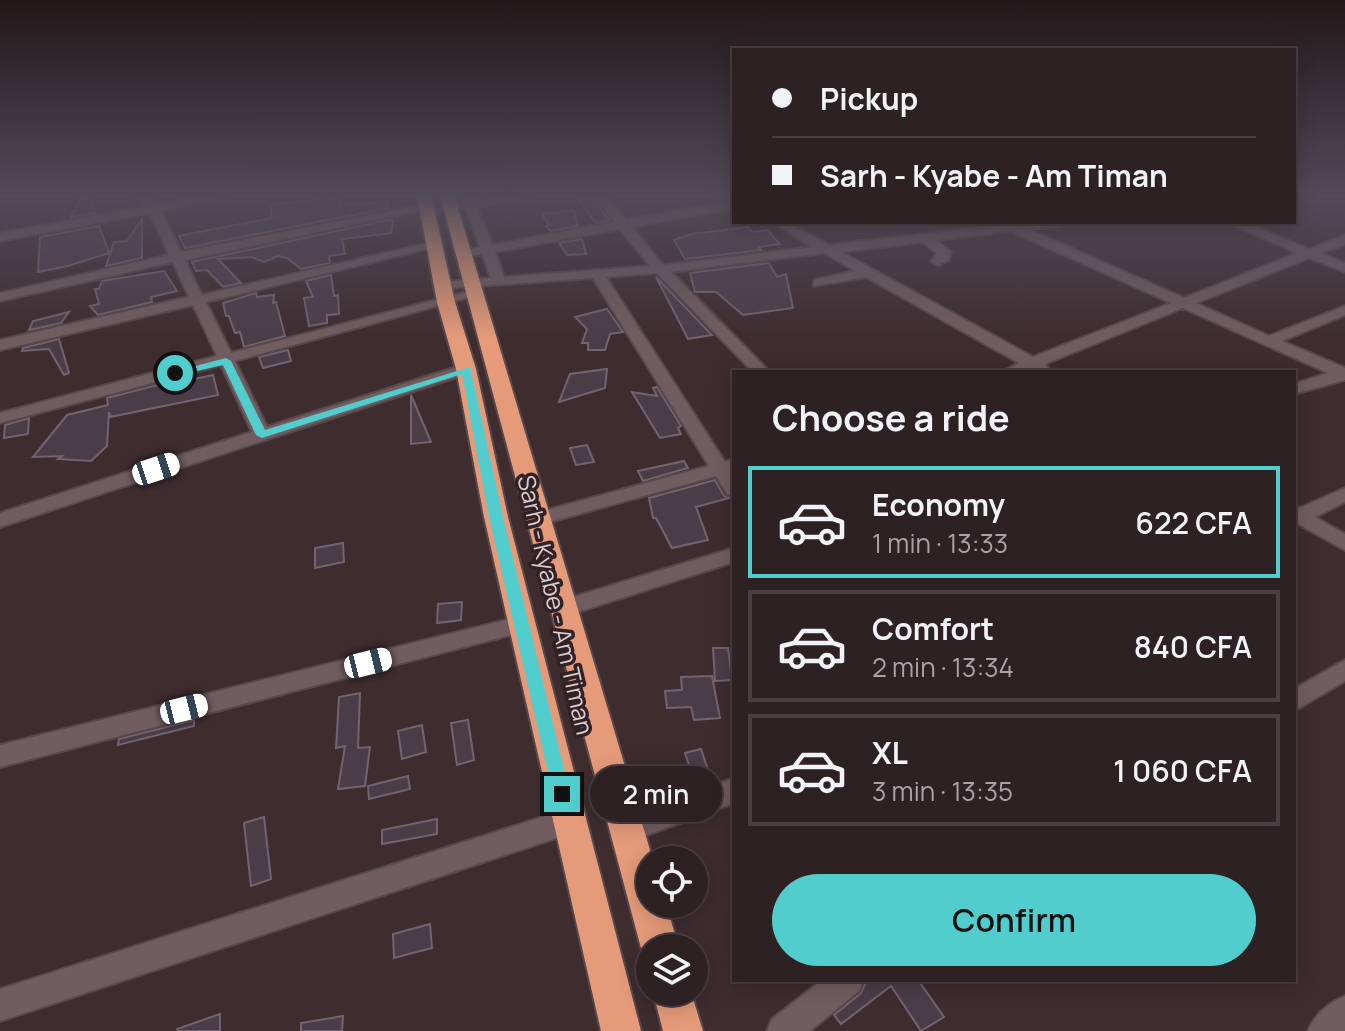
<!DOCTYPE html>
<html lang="en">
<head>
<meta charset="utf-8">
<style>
  body { margin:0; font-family:Manrope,sans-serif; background:#3a2e30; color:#f1f3f6; height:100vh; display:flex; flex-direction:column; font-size:30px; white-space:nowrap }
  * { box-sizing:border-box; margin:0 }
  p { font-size:26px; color:#a7a3a6 }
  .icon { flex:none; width:44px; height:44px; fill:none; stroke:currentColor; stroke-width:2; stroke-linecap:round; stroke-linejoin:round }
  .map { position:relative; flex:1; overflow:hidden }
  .panel { position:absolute; left:732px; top:370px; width:564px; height:612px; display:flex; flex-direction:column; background:#2e2123; border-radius:0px; box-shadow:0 4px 20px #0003,0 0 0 2px #493e41 }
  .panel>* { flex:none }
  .hud { position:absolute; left:732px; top:48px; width:564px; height:176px; border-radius:0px; box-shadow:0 4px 20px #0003,0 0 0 2px #493e41; display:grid; align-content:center; height:176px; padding:0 40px; background:#2e2123 }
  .fabs { position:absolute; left:636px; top:846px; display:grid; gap:16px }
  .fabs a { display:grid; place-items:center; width:72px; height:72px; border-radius:50%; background:#2e2123; box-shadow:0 4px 20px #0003,0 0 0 2px #493e41; font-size:40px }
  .end { position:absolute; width:36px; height:36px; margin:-18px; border:10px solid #52cdce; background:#111; box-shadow:0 0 0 4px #111 }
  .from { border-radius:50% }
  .bubble { position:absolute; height:56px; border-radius:28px; background:#2e2123; box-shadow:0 4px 20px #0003,0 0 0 2px #493e41; font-size:26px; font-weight:600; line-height:56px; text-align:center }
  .car { position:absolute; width:24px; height:48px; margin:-24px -12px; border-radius:10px; box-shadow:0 0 6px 2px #0007; background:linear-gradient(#fff 24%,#345 0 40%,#fff 0 76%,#345 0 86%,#fff 0) }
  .hud b { display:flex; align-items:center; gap:28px; height:76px; font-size:30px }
  .hud b+b { border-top:2px solid #493e41 }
  .hud i { width:20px; height:20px; background:#f1f3f6 }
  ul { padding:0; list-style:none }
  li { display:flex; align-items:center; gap:24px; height:112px; margin:0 16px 12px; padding:0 24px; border:4px solid #493e41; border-radius:0px }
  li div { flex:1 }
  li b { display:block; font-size:30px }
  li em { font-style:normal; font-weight:600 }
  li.on { border-color:#52cdce }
  li>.icon { width:72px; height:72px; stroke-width:1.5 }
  h2 { padding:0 40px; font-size:36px; line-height:96px }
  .button { display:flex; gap:16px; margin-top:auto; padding:16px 40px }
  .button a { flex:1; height:92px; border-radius:48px; background:#52cdce; color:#111; font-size:32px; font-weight:600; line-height:92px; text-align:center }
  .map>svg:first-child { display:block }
</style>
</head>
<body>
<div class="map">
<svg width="1345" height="1031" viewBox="0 0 1345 1031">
  <rect width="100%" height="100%" fill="#3e2c2f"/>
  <!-- building -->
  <path fill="#4b3d48" stroke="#72636e" stroke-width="2" d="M83 195H89L95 213 71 217Z
    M590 196 591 197 609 220 596 223 576 197Z
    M339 199 341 205 387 202 389 208 185 248 179 236 272 218 270 204Z
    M574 210 578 226 550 231 546 226 549 225 542 214Z
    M142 219V258L106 266 114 242 127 241Z
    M393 219 391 233 342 239 345 254 329 256 330 263 301 269 287 258 278 256 264 262 252 257 218 259 241 283 223 287 207 270 196 271 192 262Z
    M99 226 109 253 68 266 38 272 40 237Z
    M748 227 752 232 767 230 780 244 759 247 761 250 685 259 674 240 692 234Z
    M582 239 586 254 567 255 559 243Z
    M769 263 777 277 786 274 793 308 743 315 716 292H695L690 273Z
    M164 271 177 291 151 297 152 302 98 315 90 306 99 304 95 289H99L102 281Z
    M331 275 334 296 338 295 339 314 327 315V323L309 326 304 298 313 297 306 281Z
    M656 277 712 335 688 339Z
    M256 293 257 297 274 295 273 303 276 302 285 336 244 347 240 332 235 333 229 316H226L223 303Z
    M607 309 623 332 610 334 605 350H588V343H582L587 329 575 317Z
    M69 312 61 323 29 330 33 321Z
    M59 339 69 373 64 375 49 349 22 351 23 348Z
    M288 350 291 361 263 368 259 357Z
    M607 369 605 388 559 402 570 374Z
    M213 375 218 395 110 417 109 412 107 446 91 461 58 459 62 456 33 457 67 415 108 405 107 398 173 381 176 383Z
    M657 387 681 426 678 428 681 434 660 438 632 392 657 396 653 388Z
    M411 395 431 442 411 444Z
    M29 418 28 434 4 438 5 425Z
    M587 445 594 462 576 465 570 448Z
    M684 461 688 468 643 481 638 471Z
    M715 480 724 496 729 498 696 507 708 540 672 548 656 518H653L649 498Z
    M343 543 344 562 315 568V548Z
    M462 602 461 620 437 623 438 604Z
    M713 648H728L732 680 715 681Z
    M712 676 720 718 694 720 691 707 667 708 665 691 682 690 681 677Z
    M360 693 358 748 370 747 365 786 338 789 345 746 336 748 339 697Z
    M194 720V726L118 745 119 739Z
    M468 720 474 760 457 765 451 723Z
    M422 725 426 752 402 759 398 731Z
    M701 749 711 779 695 783 685 753Z
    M408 776 410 789 369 799 368 786Z
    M264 817 271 879 251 886 244 823Z
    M437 819V834L382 844V830Z
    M430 924 432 948 394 958 393 934Z
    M867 980H918L944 1017 921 1031 891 986 841 1024 834 1015 861 993Z
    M220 1014V1031H178L177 1029Z
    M343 1016 342 1031H301V1023Z"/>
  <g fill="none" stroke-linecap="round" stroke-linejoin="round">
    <defs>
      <path id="minor" d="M133 195H146L156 205 211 195H235L161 211 181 252 427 204 433 208 185 260 202 295 433 242 439 246 206 302 231 353 474 290 481 294 235 361 267 427 460 366 466 364 474 369 472 372 0 527V513L252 432 221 365 0 423V413L217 356 193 305 0 350V340L189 297 173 262 0 301V293L169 255 150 213 0 241V233L145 207Z
        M461 195H473L475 200 542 195 477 207 492 245 615 222 593 195H605L626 220 734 200V208L632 227 663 265 813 247 772 222H787L829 245 1026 222H1064L1058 226 1028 229 1184 298 1297 253 1226 222H1243L1309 249 1345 235V244L1321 253 1345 263V272L1309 258 1196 303 1269 336 1345 306V315L1282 341 1345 368V380L1294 394V384L1328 373 1183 308 1045 364 1048 368 1046 371 1002 372 1019 363 866 277 814 286V280L855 271 825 253 671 272 770 372H753L657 273 606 277 725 462 734 459V496L727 494 716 476 539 525 532 524 529 519 532 514 709 466 593 278 437 289 435 286 442 282 491 278 482 254 462 258 455 254 480 247 466 208 458 210 452 206 464 202ZM620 229 650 266 504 277 495 252ZM1012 231 1013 232 1171 303 1033 357 841 252 922 242 937 253 931 261 938 265 949 260 951 252 936 240Z
        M1345 488V502L1315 517 1345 534V550L1298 524 1294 525V507L1300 508Z
        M734 548V562L565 616 557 614 554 608 557 602Z
        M522 616 530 618 533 624 530 630 0 767V745Z
        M1345 660V681L1294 711V689Z
        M734 778V803L628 842 618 838 614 829 618 820Z
        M568 809 578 813 582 822 578 831 0 1021V989Z
        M822 980H864L859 991 810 1031H767L772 1019Z
        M1345 996V1031H1308C1315 1014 1328 1003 1345 996Z"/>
      <path id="highway" d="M417 195H431L455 302 476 369 508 517 641 1031H601L484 517 456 369 437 302Z
        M440 195H454L653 860H650V904H666L679 948H650V963L641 948Z
        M653 992H691L703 1031H663Z"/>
    </defs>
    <!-- minor casing -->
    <use href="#minor" stroke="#57484b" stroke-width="4"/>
    <!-- highway casing -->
    <use href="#highway" stroke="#57484b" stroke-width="4"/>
    <!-- minor -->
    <use href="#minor" fill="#715d60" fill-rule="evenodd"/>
    <!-- highway -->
    <use href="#highway" fill="#e59b7a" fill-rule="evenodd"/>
  </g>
  <!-- sky -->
  <linearGradient id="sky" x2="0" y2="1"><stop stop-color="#22181a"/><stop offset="0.58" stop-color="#524b58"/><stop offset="1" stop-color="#524b58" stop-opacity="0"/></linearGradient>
  <rect width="1345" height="339" fill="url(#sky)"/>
  <!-- route -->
  <path fill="#52cdce" d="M226 358 231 361 265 430 470 367 503 517 570 794 568 799H555L553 794 489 517 462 374 262 438 256 435 223 365 175 376 169 373Z"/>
  <g text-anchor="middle" stroke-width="7" stroke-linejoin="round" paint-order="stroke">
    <!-- street labels -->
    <g font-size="24" fill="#d9cecf" stroke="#332225">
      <text transform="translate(555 605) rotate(77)" y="8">Sarh - Kyabe - Am Timan</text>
    </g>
  </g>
</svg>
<div class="fabs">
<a><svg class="icon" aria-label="locate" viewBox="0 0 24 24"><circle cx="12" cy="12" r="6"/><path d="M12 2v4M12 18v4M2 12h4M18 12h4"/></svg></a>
<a><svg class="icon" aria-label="layers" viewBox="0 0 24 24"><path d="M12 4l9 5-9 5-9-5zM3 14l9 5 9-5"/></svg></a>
</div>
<i class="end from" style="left:175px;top:373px"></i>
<i class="end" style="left:562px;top:794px"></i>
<div class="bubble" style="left:590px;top:766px;width:132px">2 min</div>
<i class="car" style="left:156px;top:469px;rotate:72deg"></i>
<i class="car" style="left:368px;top:663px;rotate:76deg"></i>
<i class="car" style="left:184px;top:709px;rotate:76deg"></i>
<div class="hud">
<b><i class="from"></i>Pickup</b>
<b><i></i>Sarh - Kyabe - Am Timan</b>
</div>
<section class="panel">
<h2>Choose a ride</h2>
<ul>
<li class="on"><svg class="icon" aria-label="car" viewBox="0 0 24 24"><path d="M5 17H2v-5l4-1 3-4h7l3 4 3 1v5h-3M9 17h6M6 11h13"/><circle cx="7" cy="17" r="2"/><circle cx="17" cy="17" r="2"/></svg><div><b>Economy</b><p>1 min · 13:33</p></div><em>622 CFA</em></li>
<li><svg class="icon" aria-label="car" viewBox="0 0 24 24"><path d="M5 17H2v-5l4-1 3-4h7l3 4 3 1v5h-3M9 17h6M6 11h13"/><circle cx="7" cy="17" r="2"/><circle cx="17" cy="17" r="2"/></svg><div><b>Comfort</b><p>2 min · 13:34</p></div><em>840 CFA</em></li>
<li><svg class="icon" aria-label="car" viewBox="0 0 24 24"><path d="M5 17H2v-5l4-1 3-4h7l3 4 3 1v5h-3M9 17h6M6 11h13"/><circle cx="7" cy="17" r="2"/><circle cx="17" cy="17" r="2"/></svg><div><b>XL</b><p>3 min · 13:35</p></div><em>1 060 CFA</em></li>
</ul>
<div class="button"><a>Confirm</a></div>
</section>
</div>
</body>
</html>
